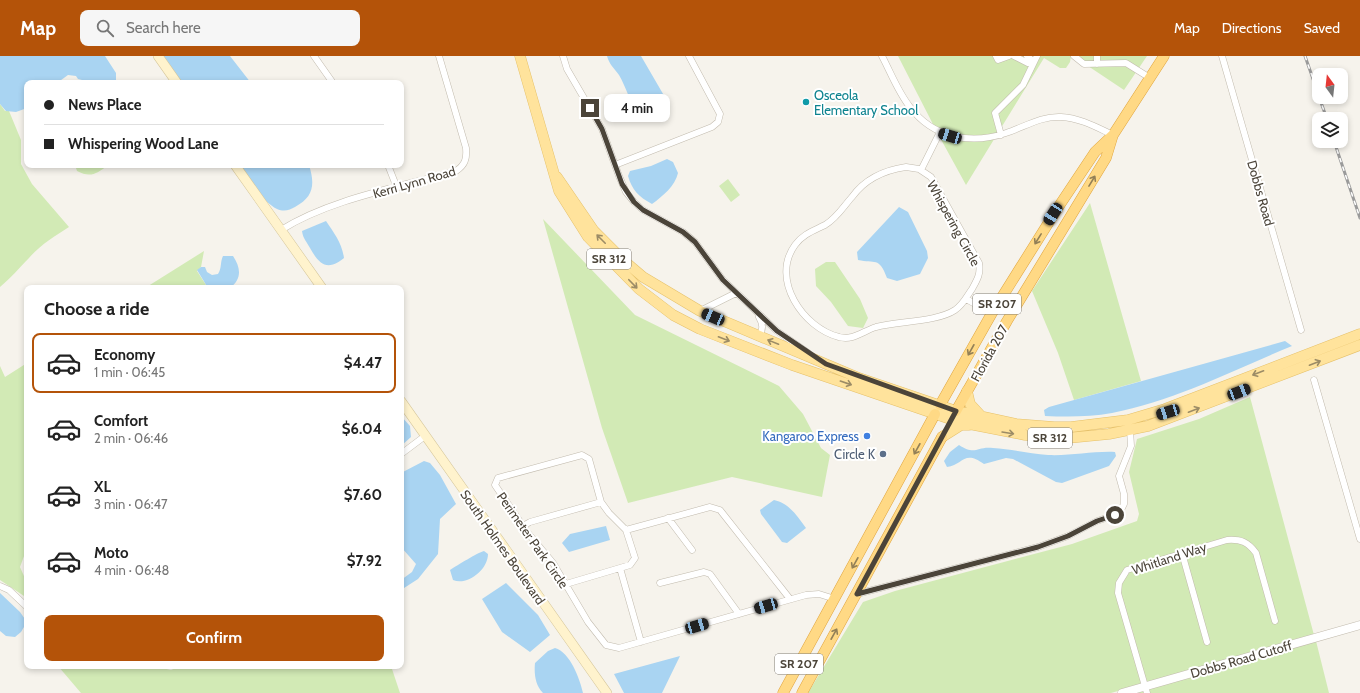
<!DOCTYPE html>
<html lang="en">
<head>
<meta charset="utf-8">
<style>
  body { margin:0; font-family:Cabin,sans-serif; background:#f6f6f6; color:#222; height:100vh; display:flex; flex-direction:column; font-size:15px; white-space:nowrap }
  * { box-sizing:border-box; margin:0 }
  p { font-size:13px; color:#767676 }
  .icon { flex:none; width:22px; height:22px; fill:none; stroke:currentColor; stroke-width:2; stroke-linecap:round; stroke-linejoin:round }
  .map { position:relative; flex:1; overflow:hidden }
  .drawer { position:absolute; left:24px; top:229px; width:380px; height:384px; display:flex; flex-direction:column; background:#fff; border-radius:8px; box-shadow:0 2px 6px #0003 }
  .drawer>* { flex:none }
  .guide { position:absolute; left:24px; top:24px; width:380px; height:88px; border-radius:8px; box-shadow:0 2px 6px #0003; display:grid; align-content:center; height:88px; padding:0 20px; background:#fff }
  .needle { width:26px; rotate:345deg }
  .controls { position:absolute; left:1312px; top:12px; display:grid; gap:8px }
  .controls a { display:grid; place-items:center; width:36px; height:36px; border-radius:8px; background:#fff; box-shadow:0 2px 6px #0003; font-size:20px }
  .end { position:absolute; width:18px; height:18px; margin:-9px; border:5px solid #4b4439; background:#fff; box-shadow:0 0 0 2px #fff }
  .from { border-radius:50% }
  .bubble { position:absolute; height:28px; border-radius:8px; background:#fff; box-shadow:0 2px 6px #0003; font-size:13px; font-weight:800; line-height:28px; text-align:center }
  .car { position:absolute; width:12px; height:24px; margin:-12px -6px; border-radius:5px; box-shadow:0 0 3px 1px #0007; background:linear-gradient(#222 24%,#8ab4d8 0 40%,#222 0 76%,#8ab4d8 0 86%,#222 0) }
  .guide b { display:flex; align-items:center; gap:14px; height:38px; font-size:15px }
  .guide b+b { border-top:1px solid #e0e0e0 }
  .guide i { width:10px; height:10px; background:#222 }
  ul { padding:0; list-style:none }
  li { display:flex; align-items:center; gap:12px; height:60px; margin:0 8px 6px; padding:0 12px; border:2px solid transparent; border-radius:8px }
  li div { flex:1 }
  li b { display:block; font-size:15px }
  li em { font-style:normal; font-weight:800 }
  li.current { border-color:#b45309 }
  li>.icon { width:36px; height:36px; stroke-width:1.5 }
  h2 { padding:0 20px; font-size:18px; line-height:48px }
  .cta { display:flex; gap:8px; margin-top:auto; padding:8px 20px }
  .cta a { flex:1; height:46px; border-radius:8px; background:#b45309; color:#fff; font-size:16px; font-weight:800; line-height:46px; text-align:center }
  header { display:flex; align-items:center; gap:24px; box-sizing:border-box; height:56px; padding:0 20px; background:#b45309; color:#fff }
  header strong { font-size:19px }
  nav { display:flex; gap:22px; margin-inline-start:auto; font-size:14px }
  .search { width:280px; height:36px; background:#f6f6f6; display:flex; align-items:center; gap:10px; box-sizing:border-box; padding:0 14px; border-radius:8px; color:#767676; font-size:15px }
  .map>svg:first-child { display:block }
</style>
</head>
<body>
<header>
<strong>Map</strong>
<div class="search"><svg class="icon" aria-label="search" viewBox="0 0 24 24"><circle cx="10" cy="10" r="6"/><path d="M15 15l6 6"/></svg>Search here</div>
<nav><a>Map</a><a>Directions</a><a>Saved</a></nav>
</header>
<div class="map">
<svg width="1360" height="637" viewBox="0 0 1360 637">
  <rect width="100%" height="100%" fill="#f6f3ec"/>
  <!-- green -->
  <path fill="#d2eab5" d="M898 0H1071L1070 6 1066 12H1060L1044 2 966 129 938 78Z
    M1073 0H1147L1124 34Z
    M0 48 5 55H9L21 84V108L32 128 69 171C55 180 40 189 29 202 19 212 11 222 0 231Z
    M75 109H108C97 118 90 122 77 115Z
    M728 123 740 139 731 146 719 130Z
    M1090 147 1141 325 1074 344 1058 297 1032 235Z
    M543 163 635 259 779 330 803 358 821 392 830 399 822 441 732 421 628 447 602 372Z
    M204 195 201 211 197 215 208 232H145Z
    M826 206H835L860 243 868 262 863 272 848 270 831 246 816 230 815 213Z
    M27 307V492L20 511 27 527V542L0 524V310L5 321Z
    M1250 341 1314 579 1111 637H808L863 546 895 535 1072 488 1137 465 1139 458 1129 416 1137 383 1199 363Z
    M1316 585 1329 637H1133Z
    M58 610H154L171 614 180 610H391L400 637H81Z"/>
  <!-- water -->
  <path fill="#a9d4f2" d="M0 0H105L116 17V24L112 27H85L82 24 78 23 76 20 68 19 57 27H27V52L16 56 6 55 0 48Z
    M161 0H230L251 27H180Z
    M607 0H641L666 43 664 48 648 56H639C629 45 626 31 619 19 614 12 609 8 607 0Z
    M667 103 673 106 678 117C675 130 663 140 652 148 639 141 632 134 628 120L630 115 651 110Z
    M238 109H309C315 128 314 141 295 151 290 154 284 156 277 153 263 146 247 122 238 109Z
    M899 151 908 156 927 195 928 202 920 218 897 225 887 222C879 200 875 208 858 204L857 196Z
    M326 165C334 177 342 187 344 202 327 216 319 208 310 192 307 186 303 183 302 175Z
    M223 200H233C241 212 242 223 230 232H208L197 214 201 211H205L207 216 212 219 218 218C222 212 220 206 223 200Z
    M1285 285 1292 290C1234 314 1174 345 1112 357 1090 361 1068 361 1045 360L1044 354 1049 351Z
    M401 360 410 370 411 381 401 390Z
    M959 389C976 400 976 390 993 392 1011 393 1030 398 1048 399 1071 400 1093 395 1115 396L1116 400 1109 410 1062 427 1056 426 1013 403 1006 402 984 408C964 393 963 409 947 411L944 405 950 396Z
    M424 405 430 407 440 419 456 448 440 463 438 498 418 523 401 534V524L412 516 416 508 401 491V417Z
    M774 444C789 447 798 461 806 472L787 487 782 486 761 458 760 454Z
    M606 470 610 484 569 496 562 487 570 478Z
    M484 495 488 498C488 514 467 530 453 524L450 514C458 509 477 497 484 495Z
    M506 527 538 559 550 579 530 596 502 576 482 543Z
    M0 537 20 556 27 566 21 576 15 581 6 580 0 575Z
    M555 592C570 596 580 623 583 637H543C535 629 534 617 535 607L548 595Z
    M680 600 662 637H624L614 618Z"/>
  <g fill="none" stroke-linecap="round" stroke-linejoin="round">
    <defs>
      <path id="minor" d="M314 0 333 27
        M563 0 567 13 602 73 619 120 626 136 634 146 643 154 683 176 695 186 723 224 777 275 807 296
        M882 0C891 17 898 36 910 51 933 82 971 89 1006 77 1025 71 1040 60 1061 61 1080 62 1096 71 1113 79
        M996 0 998 4 1009 0
        M1014 0 1028 7 1032 5
        M1027 0 1034 6
        M1074 0 1084 8 1126 7 1150 22
        M1097 0V8
        M1222 0 1301 274
        M1001 79 995 57 1023 29 1037 0
        M388 109 397 132
        M615 109 712 71 718 66 720 58 689 0
        M906 111 919 113 931 121 979 207C981 218 977 224 972 233 967 240 963 249 955 254 937 266 898 265 876 271 863 275 853 285 839 281 803 272 770 223 795 189 803 178 813 175 825 169 837 162 843 151 852 141 865 123 885 114 906 111Z
        M921 114 940 76
        M281 174C330 143 400 131 456 115 465 109 467 103 466 92L439 0
        M966 243 992 257
        M700 255 736 237
        M758 281C764 274 763 268 759 261
        M1314 324 1360 483
        M401 398 425 380
        M668 462 692 494
        M523 470 530 466 601 446
        M626 474 710 451 720 454 790 543
        M1182 497 1207 586
        M620 512 641 586
        M660 527 704 516 710 518 739 558
        M566 528 630 509 635 502 626 474 609 457 601 446 589 403 582 399 498 422 495 429 527 476 553 507 588 566 606 589 619 592 806 539 819 538 835 543
        M0 530 9 534 27 551
        M857 538 1038 491 1068 480 1097 465 1115 459 1122 452 1124 448V438L1119 420 1131 390 1130 374
        M1147 637 1118 537 1119 527 1127 514 1227 484C1241 483 1248 486 1256 497L1275 565"/>
      <path id="tertiary" d="M1122 637 1360 569"/>
      <path id="secondary" d="M158 0 177 27
        M235 109 322 232
        M401 345 607 637"/>
      <path id="primary" d="M520 0 559 135 588 181 639 233 673 259 700 273 792 309 959 366 1025 379 1068 382 1109 378 1148 370 1360 289
        M557 121 594 175 623 204 643 221 700 255 859 322 956 355 1016 368 1054 371H1071L1128 364 1165 353 1360 278
        M967 335 970 348 981 360
        M942 381 961 369H969"/>
      <path id="trunk" d="M940 349 992 257 1059 150 1095 96 1113 79 1164 0
        M956 355 1007 265 1106 102 1113 79
        M783 637 935 358
        M802 637 942 381"/>
    </defs>
    <!-- minor casing -->
    <use href="#minor" stroke="#c2bbae" stroke-width="7"/>
    <!-- tertiary casing -->
    <use href="#tertiary" stroke="#c2bbae" stroke-width="9"/>
    <!-- secondary casing -->
    <use href="#secondary" stroke="#d6c79b" stroke-width="10"/>
    <!-- primary casing -->
    <use href="#primary" stroke="#e6c16a" stroke-width="11"/>
    <!-- trunk casing -->
    <use href="#trunk" stroke="#e0a43c" stroke-width="11"/>
    <!-- minor -->
    <use href="#minor" stroke="#fff" stroke-width="6"/>
    <!-- tertiary -->
    <use href="#tertiary" stroke="#fff" stroke-width="8"/>
    <!-- secondary -->
    <use href="#secondary" stroke="#fff3cd" stroke-width="9"/>
    <!-- primary -->
    <use href="#primary" stroke="#ffe39c" stroke-width="10"/>
    <!-- trunk -->
    <use href="#trunk" stroke="#ffd985" stroke-width="10"/>
    <defs>
      <path id="rail" d="M1305 0 1319 40
        M1319 41 1327 63
        M1334 85 1360 162"/>
    </defs>
    <!-- rail casing -->
    <use href="#rail" stroke="#9a9a9a" stroke-width="3"/>
    <!-- rail -->
    <use href="#rail" stroke="#fff" stroke-width="1.5" stroke-dasharray="4.5" stroke-linecap="butt"/>
  </g>
  <!-- one-way arrows -->
  <defs><path id="oneway-shaft" d="M-6 0H5M1.5-3L5.5 0L1.5 3" fill="none" stroke-width="1.6" stroke-linecap="round" stroke-linejoin="round"/></defs>
  <g stroke="#938057">
    <use href="#oneway-shaft" transform="translate(1092 125) rotate(-59)"/>
    <use href="#oneway-shaft" transform="translate(1038 183) rotate(122)"/>
    <use href="#oneway-shaft" transform="translate(971 294) rotate(119)"/>
    <use href="#oneway-shaft" transform="translate(917 393) rotate(119)"/>
    <use href="#oneway-shaft" transform="translate(855 507) rotate(119)"/>
    <use href="#oneway-shaft" transform="translate(834 578) rotate(-61)"/>
  </g>
  <g stroke="#9c8c66">
    <use href="#oneway-shaft" transform="translate(601 183) rotate(-135)"/>
    <use href="#oneway-shaft" transform="translate(633 228) rotate(46)"/>
    <use href="#oneway-shaft" transform="translate(724 283) rotate(21)"/>
    <use href="#oneway-shaft" transform="translate(773 286) rotate(-158)"/>
    <use href="#oneway-shaft" transform="translate(1315 307) rotate(-21)"/>
    <use href="#oneway-shaft" transform="translate(1258 317) rotate(159)"/>
    <use href="#oneway-shaft" transform="translate(846 327) rotate(19)"/>
    <use href="#oneway-shaft" transform="translate(1194 354) rotate(-21)"/>
    <use href="#oneway-shaft" transform="translate(1008 377) rotate(9)"/>
  </g>
  <g fill="none" stroke-linecap="round" stroke-linejoin="round">
    <!-- route -->
    <path stroke="#4b4439" stroke-width="5" d="M590 52 602 73 622 128 634 146 643 154 683 176 695 186 723 224 777 275 826 308 956 355 857 538 1038 491 1068 480 1097 465 1115 459"/>
  </g>
  <!-- markers -->
  <circle fill="#0f9aa8" stroke="#fff" stroke-width="1.5" cx="806" cy="46" r="4"/>
  <circle fill="#3f7fe0" stroke="#fff" stroke-width="1.5" cx="867" cy="380" r="4"/>
  <circle fill="#5c6f8a" stroke="#fff" stroke-width="1.5" cx="883" cy="398" r="4"/>
  <g text-anchor="middle" stroke-width="4" stroke-linejoin="round" paint-order="stroke">
    <!-- shield labels -->
    <g fill="#fff" stroke="#817c74" stroke-width="1">
      <rect x="587" y="193" width="44" height="20" rx="3"/>
      <rect x="973" y="238" width="48" height="20" rx="3"/>
      <rect x="1028" y="372" width="44" height="20" rx="3"/>
      <rect x="775" y="598" width="48" height="20" rx="3"/>
    </g>
    <g font-size="12" font-weight="bold" fill="#4b4439">
      <text x="609" y="207">SR 312</text>
      <text x="997" y="252">SR 207</text>
      <text x="1050" y="386">SR 312</text>
      <text x="799" y="612">SR 207</text>
    </g>
    <!-- culture labels -->
    <g font-size="13" fill="#0d838f" stroke="#fff" text-anchor="start">
      <text x="814" y="44">Osceola<tspan x="814" dy="15">Elementary School</tspan></text>
    </g>
    <!-- street labels -->
    <g font-size="13" fill="#4b4439" stroke="#fff">
      <text transform="translate(414 126) rotate(-16)" y="5">Kerri Lynn Road</text>
      <text transform="translate(1261 137) rotate(74)" y="5">Dobbs Road</text>
      <text transform="translate(954 167) rotate(61)" y="5">Whispering Circle</text>
      <text transform="translate(989 297) rotate(-61)" y="5">Florida 207</text>
      <text transform="translate(533 484) rotate(55)" y="5">Perimeter Park Circle</text>
      <text transform="translate(503 491) rotate(55)" y="5">South Holmes Boulevard</text>
      <text transform="translate(1169 502) rotate(-18)" y="5">Whitland Way</text>
      <text transform="translate(1241 603) rotate(-16)" y="5">Dobbs Road Cutoff</text>
    </g>
    <!-- shop labels -->
    <g font-size="13" fill="#366cbe" stroke="#fff" text-anchor="end">
      <text x="859" y="385">Kangaroo Express</text>
    </g>
    <!-- service labels -->
    <g font-size="13" fill="#4e5e75" stroke="#fff" text-anchor="end">
      <text x="875" y="403">Circle K</text>
    </g>
  </g>
</svg>
<div class="controls">
<a><svg class="needle" viewBox="-14 -14 28 28"><path d="M0-13l5 13h-10z" fill="#e53935"/><path d="M0 13l5-13h-10z" fill="#767676"/></svg></a>
<a><svg class="icon" aria-label="layers" viewBox="0 0 24 24"><path d="M12 4l9 5-9 5-9-5zM3 14l9 5 9-5"/></svg></a>
</div>
<i class="end from" style="left:1115px;top:459px"></i>
<i class="end" style="left:590px;top:52px"></i>
<div class="bubble" style="left:604px;top:38px;width:66px">4 min</div>
<i class="car" style="left:950px;top:80px;rotate:287deg"></i>
<i class="car" style="left:1053px;top:158px;rotate:213deg"></i>
<i class="car" style="left:713px;top:261px;rotate:293deg"></i>
<i class="car" style="left:1239px;top:336px;rotate:69deg"></i>
<i class="car" style="left:1168px;top:356px;rotate:253deg"></i>
<i class="car" style="left:766px;top:550px;rotate:254deg"></i>
<i class="car" style="left:697px;top:570px;rotate:74deg"></i>
<div class="guide">
<b><i class="from"></i>News Place</b>
<b><i></i>Whispering Wood Lane</b>
</div>
<section class="drawer">
<h2>Choose a ride</h2>
<ul>
<li class="current"><svg class="icon" aria-label="car" viewBox="0 0 24 24"><path d="M5 17H2v-5l4-1 3-4h7l3 4 3 1v5h-3M9 17h6M6 11h13"/><circle cx="7" cy="17" r="2"/><circle cx="17" cy="17" r="2"/></svg><div><b>Economy</b><p>1 min · 06:45</p></div><em>$4.47</em></li>
<li><svg class="icon" aria-label="car" viewBox="0 0 24 24"><path d="M5 17H2v-5l4-1 3-4h7l3 4 3 1v5h-3M9 17h6M6 11h13"/><circle cx="7" cy="17" r="2"/><circle cx="17" cy="17" r="2"/></svg><div><b>Comfort</b><p>2 min · 06:46</p></div><em>$6.04</em></li>
<li><svg class="icon" aria-label="car" viewBox="0 0 24 24"><path d="M5 17H2v-5l4-1 3-4h7l3 4 3 1v5h-3M9 17h6M6 11h13"/><circle cx="7" cy="17" r="2"/><circle cx="17" cy="17" r="2"/></svg><div><b>XL</b><p>3 min · 06:47</p></div><em>$7.60</em></li>
<li><svg class="icon" aria-label="car" viewBox="0 0 24 24"><path d="M5 17H2v-5l4-1 3-4h7l3 4 3 1v5h-3M9 17h6M6 11h13"/><circle cx="7" cy="17" r="2"/><circle cx="17" cy="17" r="2"/></svg><div><b>Moto</b><p>4 min · 06:48</p></div><em>$7.92</em></li>
</ul>
<div class="cta"><a>Confirm</a></div>
</section>
</div>
</body>
</html>
